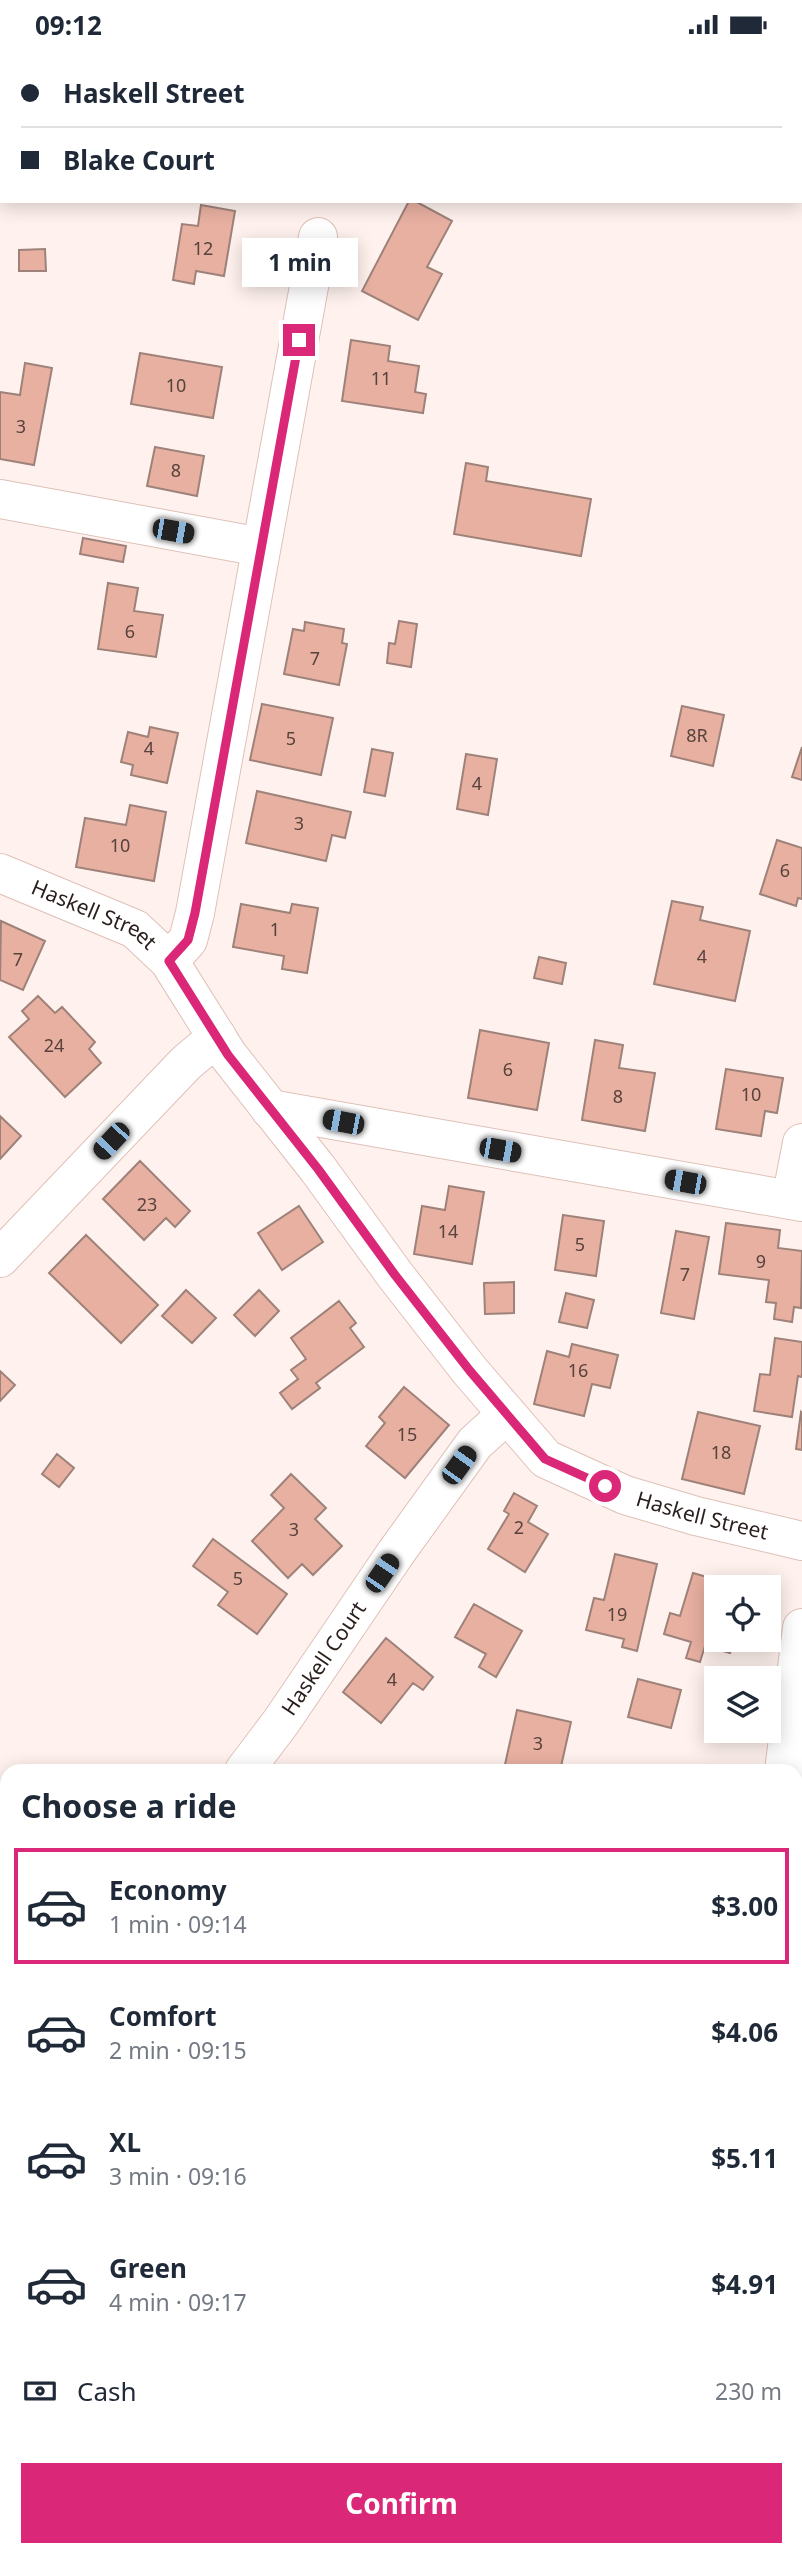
<!DOCTYPE html>
<html lang="en">
<head>
<meta charset="utf-8">
<style>
  body { margin:0; font-family:"Noto Sans",sans-serif; background:#f2f2f3; color:#1f2937; height:100vh; display:flex; flex-direction:column; font-size:26px; white-space:nowrap }
  * { box-sizing:border-box; margin:0 }
  p { font-size:23px; color:#747a83 }
  .icon { flex:none; width:38px; height:38px; fill:none; stroke:currentColor; stroke-width:2; stroke-linecap:round; stroke-linejoin:round }
  .map { position:relative; flex:1; overflow:hidden }
  .side { position:absolute; left:0px; top:1715px; width:803px; height:793px; display:flex; flex-direction:column; background:#fff; border-radius:21px 21px 0 0; box-shadow:0 4px 18px #0003 }
  .side>* { flex:none }
  .hud { position:absolute; left:0px; top:0px; width:803px; height:154px; box-shadow:0 4px 18px #0003; display:grid; align-content:center; height:154px; padding:0 21px; background:#fff }
  .controls { position:absolute; left:704px; top:1526px; display:grid; gap:14px }
  .controls a { display:grid; place-items:center; width:77px; height:77px; border-radius:0px; background:#fff; box-shadow:0 4px 18px #0003; font-size:35px }
  .end { position:absolute; width:32px; height:32px; margin:-16px; border:9px solid #db2777; background:#fff; box-shadow:0 0 0 4px #fff }
  .from { border-radius:50% }
  .bubble { position:absolute; height:49px; border-radius:0px; background:#fff; box-shadow:0 4px 18px #0003; font-size:23px; font-weight:700; line-height:49px; text-align:center }
  .car { position:absolute; width:21px; height:42px; margin:-21px -10px; border-radius:9px; box-shadow:0 0 5px 2px #0007; background:linear-gradient(#222 24%,#8ab4d8 0 40%,#222 0 76%,#8ab4d8 0 86%,#222 0) }
  .hud b { display:flex; align-items:center; gap:24px; height:66px; font-size:26px }
  .hud b+b { border-top:2px solid #e0e1e3 }
  .hud i { width:18px; height:18px; background:#1f2937 }
  ul { padding:0; list-style:none }
  li { display:flex; align-items:center; gap:21px; height:116px; margin:0 14px 10px; padding:0 7px; border:4px solid transparent; border-radius:0px }
  li div { flex:1 }
  li b { display:block; font-size:26px }
  li em { font-style:normal; font-weight:700 }
  li.current { border-color:#db2777 }
  li>.icon { width:63px; height:63px; stroke-width:1.5 }
  h2 { padding:0 21px; font-size:32px; line-height:84px }
  .pay { display:flex; align-items:center; gap:18px; height:77px; padding:0 21px; font-size:26px }
  .pay p { margin-inline-start:auto }
  .action { display:flex; gap:14px; margin-top:auto; padding:14px 21px }
  .action a { flex:1; height:80px; border-radius:0px; background:#db2777; color:#fff; font-size:28px; font-weight:700; line-height:80px; text-align:center }
  .status { display:flex; justify-content:space-between; align-items:center; height:49px; padding:0 35px; background:#fff; direction:ltr }
  .status svg { height:19px; fill:currentColor }
  .map>svg:first-child { display:block }
</style>
</head>
<body>
<div class="status"><b>09:12</b><svg viewBox="0 0 49 12"><path d="M0 12V9h3v3zM5 12V6h3v6zM10 12V3h3v9zM15 12V0h3v12zM26 1h20v11H26zM47 4h2v5h-2z"/></svg></div>
<div class="map">
<svg width="802" height="2507" viewBox="0 0 802 2507">
  <rect width="100%" height="100%" fill="#fff2ee"/>
  <!-- building -->
  <path fill="#e7b0a1" stroke="#9e827a" stroke-width="2" d="M0 39 2 41 0 90Z
    M409 152H415L452 172 427 218 442 225 418 271 362 242Z
    M201 156 235 162 224 227 196 222 194 235 173 231 182 175 198 177Z
    M45 200 46 222H19V201Z
    M351 291 390 297 388 312 419 317 415 343 426 345 423 364 342 352Z
    M140 304 222 318 213 369 131 355Z
    M25 314 52 319 34 416 0 410V343L20 346Z
    M155 398 204 407 197 447 147 437Z
    M466 414 488 418 486 432 591 450 581 507 454 485Z
    M83 489 126 497 123 513 80 505Z
    M108 534 138 539 134 562 163 566 156 608 98 600Z
    M399 572 417 575 411 618 387 614 389 594 395 595Z
    M305 573 344 580 342 594 347 595 339 636 284 625 293 580 304 582Z
    M262 655 333 669 321 726 250 711Z
    M682 657 724 666 713 717 671 707Z
    M150 678 178 684 167 734 131 726 133 716 121 713 128 683 148 688Z
    M802 698V731L792 728Z
    M372 700 393 704 385 747 364 743Z
    M466 705 497 710 488 766 457 760Z
    M257 742 351 763 345 789 332 786 326 812 246 794Z
    M130 756 166 763 154 832 76 818 85 769 126 776Z
    M777 791 802 799V850L798 849 796 857 760 845Z
    M672 852 703 858 700 871 750 882 735 952 654 935Z
    M241 855 290 864 292 855 318 859 307 924 282 920 284 907 233 898Z
    M1 872 45 892 23 941 0 931Z
    M539 908 566 914 562 935 534 929Z
    M38 947 55 964 62 958 95 993 89 1000 101 1014 65 1048 9 988 29 970 22 962Z
    M480 981 549 994 537 1061 468 1049Z
    M595 991 623 996 619 1019 655 1024 645 1082 582 1071Z
    M726 1020 783 1029 777 1064 765 1062 761 1087 716 1080Z
    M0 1067 21 1087 0 1110Z
    M140 1112 190 1162 175 1178 166 1169 144 1191 103 1150Z
    M449 1137 484 1143 472 1215 414 1205 422 1157 445 1161Z
    M299 1157 323 1193 282 1221 258 1184Z
    M563 1166 604 1172 596 1227 555 1221Z
    M726 1174 780 1181 778 1199 802 1202 801 1259 794 1258 792 1273 774 1270 776 1254 766 1253 769 1231 719 1225Z
    M676 1182 709 1188 694 1270 661 1264Z
    M86 1186 158 1256 121 1294 49 1224Z
    M514 1233V1264L485 1265 484 1234Z
    M186 1241 216 1269 192 1294 162 1267Z
    M259 1241 279 1262 255 1287 234 1266Z
    M566 1244 594 1251 587 1279 559 1273Z
    M339 1252 356 1274 350 1279 364 1298 316 1334 320 1339 292 1360 280 1344 298 1330 291 1321 306 1310 291 1289Z
    M775 1289 802 1293V1328L798 1327 792 1368 754 1362 760 1325 770 1326Z
    M572 1295 618 1306 610 1339 592 1335 584 1367 534 1355 547 1302 569 1308Z
    M0 1322 15 1336 0 1352Z
    M404 1338 449 1376 405 1429 366 1397 385 1374 379 1368Z
    M698 1363 760 1377 744 1445 682 1430Z
    M801 1363 802 1364V1401L796 1400Z
    M57 1405 74 1419 59 1438 42 1425Z
    M291 1425 326 1459 315 1470 342 1497 313 1526 302 1515 288 1529 252 1492 284 1459 271 1446Z
    M514 1444 537 1457 528 1473 548 1485 525 1523 488 1500 509 1465 504 1462Z
    M213 1490 287 1545 257 1585 218 1556 228 1543 193 1517Z
    M615 1505 657 1515 637 1602 622 1598 624 1590 586 1581 594 1549 604 1551Z
    M693 1524 742 1538H716V1591H734L730 1604 705 1597 700 1613 686 1609 691 1593 664 1585 670 1564 680 1567Z
    M474 1555 522 1582 496 1628 479 1618 486 1605 455 1588Z
    M386 1589 433 1628 423 1641 413 1634 381 1674 343 1643Z
    M638 1630 681 1641 671 1679 628 1668Z
    M517 1661 571 1673 560 1722H484L486 1717 504 1720Z
    M7 2028V2098L3 2100 7 2107V2136L0 2140V2038L5 2036 2 2031Z
    M796 2122H802V2198H796Z
    M796 2487 802 2488V2507H730L731 2501H796Z
    M273 2501H384L386 2507H274Z"/>
  <g fill="none" stroke-linecap="round" stroke-linejoin="round">
    <defs>
      <g id="minor">
        <path d="M0 450 261 498"/>
        <path id="s1" d="M0 824 135 880 169 912 228 1006 318 1120 395 1226 470 1322 546 1410 625 1446 696 1467 802 1492"/>
        <path d="M169 912 188 891 195 864 318 188"/>
        <path d="M270 1060 802 1153"/>
        <path d="M791 1151 802 1094"/>
        <path d="M0 1209 186 1014 217 988"/>
        <path id="s2" d="M244 1722 281 1673 395 1505 475 1394 507 1365"/>
        <path d="M784 1722 802 1579"/>
        <path d="M796 1930 802 1932"/>
      </g>
    </defs>
    <!-- minor casing -->
    <use href="#minor" stroke="#dfc0b8" stroke-width="40"/>
    <!-- minor -->
    <use href="#minor" stroke="#fff" stroke-width="38"/>
  </g>
  <g fill="none" stroke-linecap="round" stroke-linejoin="round">
    <!-- route -->
    <path stroke="#db2777" stroke-width="9" d="M299 291 195 864 188 891 169 912 228 1006 318 1120 395 1226 470 1322 545 1410 605 1437"/>
  </g>
  <g text-anchor="middle" stroke-width="5" stroke-linejoin="round" paint-order="stroke">
    <!-- number labels -->
    <g font-size="18" fill="#58423c">
      <text x="203" y="206">12</text>
      <text x="381" y="336">11</text>
      <text x="176" y="343">10</text>
      <text x="21" y="384">3</text>
      <text x="176" y="428">8</text>
      <text x="130" y="589">6</text>
      <text x="315" y="616">7</text>
      <text x="697" y="693">8R</text>
      <text x="291" y="696">5</text>
      <text x="149" y="706">4</text>
      <text x="477" y="741">4</text>
      <text x="299" y="781">3</text>
      <text x="120" y="803">10</text>
      <text x="785" y="828">6</text>
      <text x="275" y="887">1</text>
      <text x="702" y="914">4</text>
      <text x="18" y="917">7</text>
      <text x="54" y="1003">24</text>
      <text x="508" y="1027">6</text>
      <text x="751" y="1052">10</text>
      <text x="618" y="1054">8</text>
      <text x="147" y="1162">23</text>
      <text x="448" y="1189">14</text>
      <text x="580" y="1202">5</text>
      <text x="761" y="1219">9</text>
      <text x="685" y="1232">7</text>
      <text x="578" y="1328">16</text>
      <text x="407" y="1392">15</text>
      <text x="721" y="1410">18</text>
      <text x="519" y="1485">2</text>
      <text x="294" y="1487">3</text>
      <text x="238" y="1536">5</text>
      <text x="617" y="1572">19</text>
      <text x="392" y="1637">4</text>
      <text x="538" y="1701">3</text>
    </g>
    <!-- street labels -->
    <g font-size="21" fill="#291e1b" stroke="#fff">
      <text dy="7" stroke="none"><textPath href="#s1" startOffset="103">Haskell Street</textPath></text>
      <text dy="7" stroke="none"><textPath href="#s1" startOffset="985">Haskell Street</textPath></text>
      <text dy="7" stroke="none"><textPath href="#s2" startOffset="138">Haskell Court</textPath></text>
    </g>
  </g>
</svg>
<div class="controls">
<a><svg class="icon" aria-label="locate" viewBox="0 0 24 24"><circle cx="12" cy="12" r="6"/><path d="M12 2v4M12 18v4M2 12h4M18 12h4"/></svg></a>
<a><svg class="icon" aria-label="layers" viewBox="0 0 24 24"><path d="M12 4l9 5-9 5-9-5zM3 14l9 5 9-5"/></svg></a>
</div>
<i class="end from" style="left:605px;top:1437px"></i>
<i class="end" style="left:299px;top:291px"></i>
<div class="bubble" style="left:242px;top:189px;width:116px">1 min</div>
<i class="car" style="left:173px;top:482px;rotate:100deg"></i>
<i class="car" style="left:343px;top:1073px;rotate:281deg"></i>
<i class="car" style="left:111px;top:1092px;rotate:223deg"></i>
<i class="car" style="left:500px;top:1101px;rotate:100deg"></i>
<i class="car" style="left:685px;top:1133px;rotate:280deg"></i>
<i class="car" style="left:459px;top:1416px;rotate:36deg"></i>
<i class="car" style="left:382px;top:1524px;rotate:34deg"></i>
<div class="hud">
<b><i class="from"></i>Haskell Street</b>
<b><i></i>Blake Court</b>
</div>
<section class="side">
<h2>Choose a ride</h2>
<ul>
<li class="current"><svg class="icon" aria-label="car" viewBox="0 0 24 24"><path d="M5 17H2v-5l4-1 3-4h7l3 4 3 1v5h-3M9 17h6M6 11h13"/><circle cx="7" cy="17" r="2"/><circle cx="17" cy="17" r="2"/></svg><div><b>Economy</b><p>1 min · 09:14</p></div><em>$3.00</em></li>
<li><svg class="icon" aria-label="car" viewBox="0 0 24 24"><path d="M5 17H2v-5l4-1 3-4h7l3 4 3 1v5h-3M9 17h6M6 11h13"/><circle cx="7" cy="17" r="2"/><circle cx="17" cy="17" r="2"/></svg><div><b>Comfort</b><p>2 min · 09:15</p></div><em>$4.06</em></li>
<li><svg class="icon" aria-label="car" viewBox="0 0 24 24"><path d="M5 17H2v-5l4-1 3-4h7l3 4 3 1v5h-3M9 17h6M6 11h13"/><circle cx="7" cy="17" r="2"/><circle cx="17" cy="17" r="2"/></svg><div><b>XL</b><p>3 min · 09:16</p></div><em>$5.11</em></li>
<li><svg class="icon" aria-label="car" viewBox="0 0 24 24"><path d="M5 17H2v-5l4-1 3-4h7l3 4 3 1v5h-3M9 17h6M6 11h13"/><circle cx="7" cy="17" r="2"/><circle cx="17" cy="17" r="2"/></svg><div><b>Green</b><p>4 min · 09:17</p></div><em>$4.91</em></li>
</ul>
<div class="pay"><svg class="icon" aria-label="cash" viewBox="0 0 24 24"><path d="M3 7h18v10H3z"/><circle cx="12" cy="12" r="2"/></svg>Cash<p>230 m</p></div>
<div class="action"><a>Confirm</a></div>
</section>
</div>
</body>
</html>
